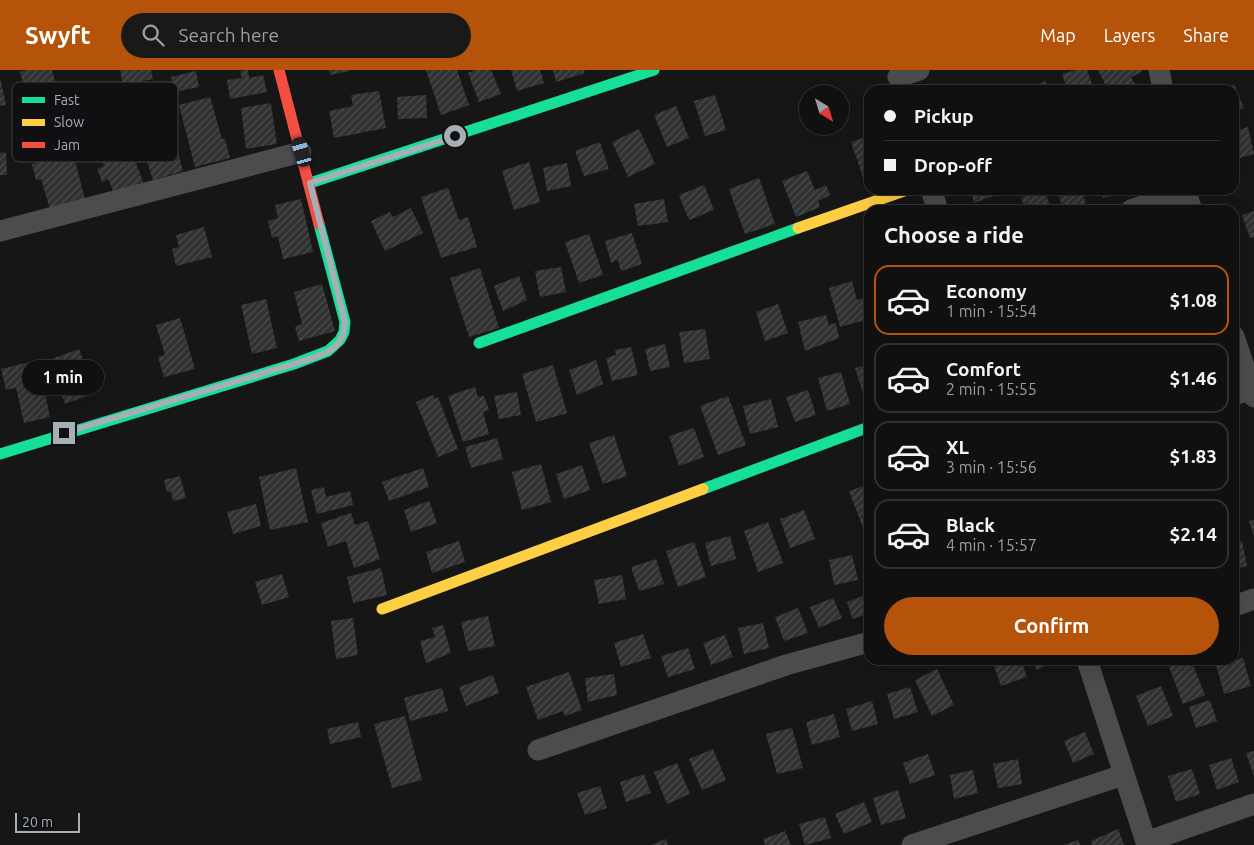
<!DOCTYPE html>
<html lang="en">
<head>
<meta charset="utf-8">
<style>
  body { margin:0; font-family:Ubuntu,sans-serif; background:#191919; color:#f1f3f6; height:100vh; display:flex; flex-direction:column; font-size:19px; white-space:nowrap }
  * { box-sizing:border-box; margin:0 }
  p { font-size:16px; color:#9c9d9f }
  .icon { flex:none; width:28px; height:28px; fill:none; stroke:currentColor; stroke-width:2; stroke-linecap:round; stroke-linejoin:round }
  .map { position:relative; flex:1; overflow:hidden }
  .panel { position:absolute; left:864px; top:135px; width:375px; height:460px; display:flex; flex-direction:column; background:#101010; border-radius:15px; box-shadow:0 5px 20px #0002,0 0 0 1px #303030 }
  .panel>* { flex:none }
  .top-card { position:absolute; left:864px; top:15px; width:375px; height:110px; border-radius:15px; box-shadow:0 5px 20px #0002,0 0 0 1px #303030; display:grid; align-content:center; height:110px; padding:0 20px; background:#101010 }
  .needle { width:32px; rotate:142deg }
  .buttons { position:absolute; left:799px; top:15px; display:grid; gap:10px }
  .buttons a { display:grid; place-items:center; width:50px; height:50px; border-radius:50%; background:#101010; box-shadow:0 5px 20px #0002,0 0 0 1px #303030; font-size:25px }
  .scale { position:absolute; left:15px; bottom:12px; width:65px; box-sizing:border-box; padding-left:5px; border:2px solid #a7afb6; border-top:0; font-size:14px; line-height:18px; white-space:nowrap; color:#a7afb6; -webkit-text-stroke:4px #101012; paint-order:stroke }
  .end { position:absolute; width:22px; height:22px; margin:-11px; border:6px solid #a7afb6; background:#111; box-shadow:0 0 0 2px #111 }
  .from { border-radius:50% }
  .bubble { position:absolute; height:35px; border-radius:18px; background:#101010; box-shadow:0 5px 20px #0002,0 0 0 1px #303030; font-size:16px; font-weight:700; line-height:35px; text-align:center }
  .car { position:absolute; width:15px; height:30px; margin:-15px -8px; border-radius:6px; box-shadow:0 0 4px 1px #0007; background:linear-gradient(#222 24%,#8ab4d8 0 40%,#222 0 76%,#8ab4d8 0 86%,#222 0) }
  .top-card b { display:flex; align-items:center; gap:18px; height:48px; font-size:19px }
  .top-card b+b { border-top:1px solid #303030 }
  .top-card i { width:12px; height:12px; background:#f1f3f6 }
  ul { padding:0; list-style:none }
  li { display:flex; align-items:center; gap:15px; height:70px; margin:0 10px 8px; padding:0 10px; border:2px solid #303030; border-radius:15px }
  li div { flex:1 }
  li b { display:block; font-size:19px }
  li em { font-style:normal; font-weight:700 }
  li.on { border-color:#b45309 }
  li>.icon { width:45px; height:45px; stroke-width:1.5 }
  h2 { padding:0 20px; font-size:22px; line-height:60px }
  .button { display:flex; gap:10px; margin-top:auto; padding:10px 20px }
  .button a { flex:1; height:58px; border-radius:30px; background:#b45309; color:#fff; font-size:20px; font-weight:700; line-height:58px; text-align:center }
  header { display:flex; align-items:center; gap:30px; box-sizing:border-box; height:70px; padding:0 25px; background:#b45309; color:#fff }
  header strong { font-size:24px }
  nav { display:flex; gap:28px; margin-inline-start:auto; font-size:18px }
  .search { width:350px; height:45px; background:#191919; display:flex; align-items:center; gap:12px; box-sizing:border-box; padding:0 18px; border-radius:28px; color:#9c9d9f; font-size:19px }
  .map>svg:first-child { display:block }
</style>
</head>
<body>
<header>
<strong>Swyft</strong>
<div class="search"><svg class="icon" aria-label="search" viewBox="0 0 24 24"><circle cx="10" cy="10" r="6"/><path d="M15 15l6 6"/></svg>Search here</div>
<nav><a>Map</a><a>Layers</a><a>Share</a></nav>
</header>
<div class="map">
<svg width="1254" height="775" viewBox="0 0 1254 775">
  <defs>
    <pattern id="building-hatch" width="6" height="6" patternUnits="userSpaceOnUse" patternTransform="scale(1.25)"><rect width="6" height="6" fill="#303132"/><path d="M-1 1l2-2M0 6l6-6M5 7l2-2" fill="none" stroke="#4b4c4d"/></pattern>
  </defs>
  <rect width="100%" height="100%" fill="#161616"/>
  <!-- building -->
  <path fill="url(#building-hatch)" d="M26 0H52L63 39 33 48 20 2Z
    M120 0H151L153 9 123 15Z
    M248 0 249 8 263 5 267 22 230 29 227 10 242 8 240 1Z
    M329 0H350V1L330 5Z
    M426 0H457L469 35 441 45Z
    M475 0H491L501 24 479 32 468 3Z
    M511 0H540L544 13 517 21Z
    M553 0H584L585 3 556 12Z
    M1076 0H1087L1094 20H1067L1062 4Z
    M1098 0H1141L1142 2 1131 7 1138 20H1108Z
    M196 1 199 17 174 22 171 7Z
    M0 7 6 35 0 36Z
    M1045 11 1050 20H1027Z
    M1219 14 1221 20 1234 14 1244 38 1234 43V20H1206Z
    M379 21 386 58 334 68 329 41 353 36 351 25Z
    M426 25 427 48 398 49 397 27Z
    M715 25 726 60 705 66 694 31Z
    M210 27 222 69H225L230 88 195 97 179 35Z
    M271 33 277 74 246 79 241 38Z
    M676 36 689 68 667 77 654 45Z
    M166 37 183 101 153 110 147 91 143 92 136 67 141 66 136 46Z
    M1248 57 1254 84 1234 90V61Z
    M639 59 655 94 628 107 612 72Z
    M125 63 143 112 114 123 108 109 102 112 97 99 104 96 96 74Z
    M77 66 82 84 74 87 85 129 50 139 41 109 36 110 32 94 37 93 33 78Z
    M869 66V122H868L851 72Z
    M600 72 609 99 584 106 575 81Z
    M6 82 7 105H0V83Z
    M529 92 540 132 514 140 502 101Z
    M567 93 571 116 547 121 543 98Z
    M807 101 815 120 826 115 830 125 818 131 820 137 796 147 782 111Z
    M759 108 775 154 745 164 729 119Z
    M704 115 714 140 689 150 679 125Z
    M448 118 459 150 468 147 477 177 441 188 421 127Z
    M971 120H1001L1002 123 974 133Z
    M1040 120H1044L1052 140H1026L1021 128Z
    M1057 120H1086L1087 124H1083L1086 135 1063 140Z
    M1102 120H1125L1126 123 1103 128Z
    M301 129 313 182 283 189 278 166 272 168 268 151 278 148 275 135Z
    M664 129 668 152 638 156 634 134Z
    M411 138 423 163 385 181 371 151 390 142 393 147Z
    M1254 141V167L1250 168 1242 145Z
    M204 157 212 187 176 196 172 179 179 177 176 165Z
    M632 163 642 194 621 201 618 190 611 193 605 171Z
    M589 164 603 205 579 213 565 172Z
    M561 197 566 222 540 227 535 201Z
    M480 198 499 258 469 267 450 208Z
    M519 206 527 230 503 241 494 216Z
    M852 211 857 230 865 228 868 240 863 242 865 250 840 257 829 218Z
    M322 214 335 261 299 271 295 257 302 254 294 222Z
    M266 229 277 278 252 284 241 235Z
    M778 234 788 263 765 271 756 242Z
    M826 245 829 255 836 253 839 268 805 281 798 252Z
    M180 248 195 299 164 307 158 287 165 285 156 255Z
    M705 259 710 289 684 293 679 262Z
    M665 274 670 297 650 301 645 279Z
    M631 277 638 305 612 311 606 288 616 285 615 280Z
    M79 279 95 323 65 334 49 290Z
    M38 290 50 347 24 353 16 318 6 320 1 299Z
    M596 290 603 314 577 325 569 300Z
    M869 294V329L865 330 855 298Z
    M553 295 567 343 536 352 522 304Z
    M841 302 850 334 827 341 818 308Z
    M475 317 478 327 484 326 489 340 483 342 489 364 463 372 448 326Z
    M808 320 816 345 795 352 786 327Z
    M517 322 521 345 499 349 494 326Z
    M433 325 435 329 438 327 458 379 438 387 416 332Z
    M728 326 746 375 718 385 700 336Z
    M771 329 778 357 750 364 743 336Z
    M694 358 704 387 679 396 669 366Z
    M614 365 627 406 603 414 589 373Z
    M497 368 503 389 471 398 465 377Z
    M541 394 551 432 522 440 512 402Z
    M582 395 590 420 564 429 556 404Z
    M296 398 308 452 270 460 259 407Z
    M423 398 429 417 389 431 382 412Z
    M180 406 186 428 173 431 171 421 167 422 164 410Z
    M869 414V456L863 458 849 421Z
    M324 417 326 427 350 421 353 435 317 444 311 420Z
    M429 431 437 453 411 462 404 440Z
    M256 434 261 456 233 464 227 442Z
    M804 440 815 469 790 478 780 449Z
    M351 443 355 455 368 451 380 489 354 498 346 471 328 477 321 453Z
    M1254 450V466L1249 451Z
    M768 452 783 493 758 502 744 461Z
    M730 466 736 489 711 496 705 473Z
    M459 471 465 492 432 503 426 482Z
    M1242 471 1247 496 1234 499V472Z
    M694 472 706 507 678 517 666 481Z
    M852 485 858 510 834 515 829 490Z
    M656 489 664 514 639 521 631 497Z
    M381 498 387 525 353 533 347 507Z
    M282 504 289 527 262 535 255 512Z
    M622 505 626 529 599 534 594 510Z
    M869 524V544L852 549 847 532Z
    M833 528 842 548 819 558 810 537Z
    M798 538 808 563 784 571 775 547Z
    M488 546 495 576 468 581 461 552Z
    M353 548 358 585 336 589 331 551Z
    M763 553 769 578 744 584 738 558Z
    M443 555 451 583 426 593 420 571 435 567 432 558Z
    M643 564 651 588 621 597 614 573Z
    M725 565 733 587 711 595 703 573Z
    M688 578 695 599 668 607 661 586Z
    M1243 588 1251 616 1224 624 1216 595Z
    M992 590H1021L1027 607 1001 616Z
    M1032 590H1057L1037 600Z
    M1187 590H1191L1205 625 1183 634 1169 597Z
    M937 599 954 635 932 646 915 610Z
    M569 602 582 640 565 646 563 641 538 650 526 617Z
    M614 604 617 625 588 632 585 608Z
    M493 605 499 623 466 636 459 617Z
    M1161 616 1173 646 1148 656 1136 626Z
    M910 617 918 642 894 649 887 624Z
    M442 618 448 641 410 651 404 628Z
    M1210 630 1217 651 1196 658 1189 637Z
    M872 631 878 654 852 661 846 639Z
    M834 644 840 667 812 675 806 652Z
    M405 646 422 710 392 718 374 654Z
    M358 652 361 667 330 674 327 659Z
    M792 658 803 698 777 704 766 664Z
    M1085 662 1094 684 1073 693 1064 671Z
    M713 679 726 710 702 720 689 689Z
    M1254 681V706L1246 683Z
    M928 684 935 705 910 714 903 693Z
    M1231 688 1239 712 1217 720 1209 695Z
    M1018 689 1022 714 998 718 993 694Z
    M677 693 690 724 667 734 654 702Z
    M1192 699 1200 724 1176 732 1168 706Z
    M973 700 978 723 954 729 950 705Z
    M644 704 651 723 626 732 620 712Z
    M600 716 607 738 585 745 577 723Z
    M898 720 906 748 881 755 873 728Z
    M864 732 872 752 844 764 835 744Z
    M825 747 831 768 805 775 799 754Z
    M1118 759 1124 775H1092L1091 771Z
    M785 761 791 775H765L763 769Z
    M666 769 668 775H651Z
    M1078 770 1080 775H1064Z"/>
  <g fill="none" stroke-linecap="round" stroke-linejoin="round">
    <!-- street -->
    <path stroke="#4a4c4e" stroke-width="21" d="M1159 0 1163 20
      M898 7 919 0
      M931 120 938 140
      M1185 120 1192 140
      M1131 140 1186 121
      M0 161 301 82
      M1234 266 1254 327
      M1234 325 1252 319
      M1234 536 1254 529
      M1087 590 1147 775
      M538 680 786 595 869 572
      M1146 772 1254 734
      M912 775 1123 705"/>
    <!-- fast -->
    <path stroke="#16e098" stroke-width="11" d="M310 113 654 0
      M479 273 798 158
      M0 384 294 294 328 281 340 270 344 262 345 252 319 154
      M703 419 869 357"/>
    <!-- slow -->
    <path stroke="#ffcf43" stroke-width="11" d="M798 158 907 120
      M382 539 703 419"/>
    <!-- jam -->
    <path stroke="#f24e42" stroke-width="11" d="M279 0 319 154"/>
  </g>
  <g fill="none" stroke-linecap="round" stroke-linejoin="round">
    <!-- route -->
    <path stroke="#a7afb6" stroke-width="6" d="M64 363 294 294C319 285 344 283 345 252L310 113 455 66"/>
  </g>
  <!-- legend -->
  <rect x="12" y="12" width="166" height="80" rx="8" fill="#101012" stroke="#3d4043" stroke-width="1"/>
  <rect x="22" y="27" width="23" height="6" fill="#16e098"/>
  <rect x="22" y="49" width="23" height="7" fill="#ffcf43"/>
  <rect x="22" y="72" width="23" height="6" fill="#f24e42"/>
  <g font-size="14" fill="#a7afb6">
    <text x="54" y="35">Fast</text>
    <text x="54" y="57">Slow</text>
    <text x="54" y="80">Jam</text>
  </g>
</svg>
<div class="buttons">
<a><svg class="needle" viewBox="-14 -14 28 28"><path d="M0-13l5 13h-10z" fill="#e53935"/><path d="M0 13l5-13h-10z" fill="#9c9d9f"/></svg></a>
</div>
<div class="scale">20 m</div>
<i class="end from" style="left:455px;top:66px"></i>
<i class="end" style="left:64px;top:363px"></i>
<div class="bubble" style="left:22px;top:290px;width:82px">1 min</div>
<i class="car" style="left:302px;top:82px;rotate:344deg"></i>
<div class="top-card">
<b><i class="from"></i>Pickup</b>
<b><i></i>Drop-off</b>
</div>
<section class="panel">
<h2>Choose a ride</h2>
<ul>
<li class="on"><svg class="icon" aria-label="car" viewBox="0 0 24 24"><path d="M5 17H2v-5l4-1 3-4h7l3 4 3 1v5h-3M9 17h6M6 11h13"/><circle cx="7" cy="17" r="2"/><circle cx="17" cy="17" r="2"/></svg><div><b>Economy</b><p>1 min · 15:54</p></div><em>$1.08</em></li>
<li><svg class="icon" aria-label="car" viewBox="0 0 24 24"><path d="M5 17H2v-5l4-1 3-4h7l3 4 3 1v5h-3M9 17h6M6 11h13"/><circle cx="7" cy="17" r="2"/><circle cx="17" cy="17" r="2"/></svg><div><b>Comfort</b><p>2 min · 15:55</p></div><em>$1.46</em></li>
<li><svg class="icon" aria-label="car" viewBox="0 0 24 24"><path d="M5 17H2v-5l4-1 3-4h7l3 4 3 1v5h-3M9 17h6M6 11h13"/><circle cx="7" cy="17" r="2"/><circle cx="17" cy="17" r="2"/></svg><div><b>XL</b><p>3 min · 15:56</p></div><em>$1.83</em></li>
<li><svg class="icon" aria-label="car" viewBox="0 0 24 24"><path d="M5 17H2v-5l4-1 3-4h7l3 4 3 1v5h-3M9 17h6M6 11h13"/><circle cx="7" cy="17" r="2"/><circle cx="17" cy="17" r="2"/></svg><div><b>Black</b><p>4 min · 15:57</p></div><em>$2.14</em></li>
</ul>
<div class="button"><a>Confirm</a></div>
</section>
</div>
</body>
</html>
